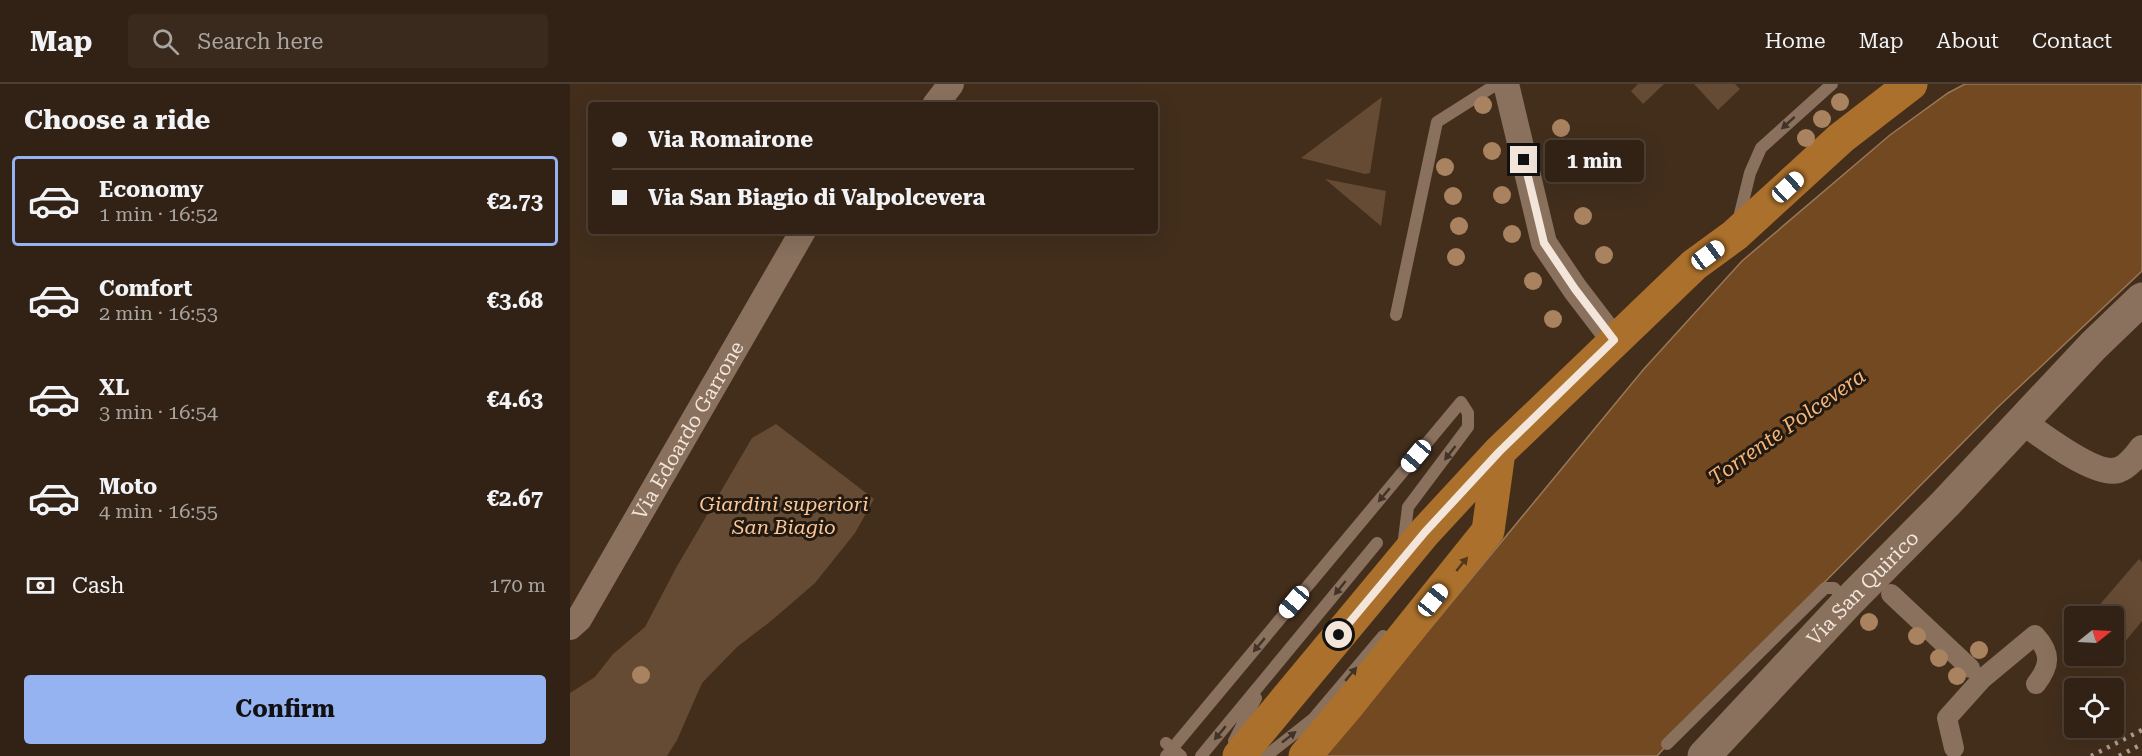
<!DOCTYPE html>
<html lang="en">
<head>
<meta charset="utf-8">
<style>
  body { margin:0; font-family:"Roboto Serif",serif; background:#3a2a1e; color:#f1f3f6; height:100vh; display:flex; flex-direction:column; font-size:22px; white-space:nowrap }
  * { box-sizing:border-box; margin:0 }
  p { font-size:20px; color:#a8a4a0 }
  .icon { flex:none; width:33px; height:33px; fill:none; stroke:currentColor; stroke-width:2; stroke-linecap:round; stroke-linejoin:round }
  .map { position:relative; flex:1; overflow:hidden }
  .sheet { display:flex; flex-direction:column; background:#322215; width:570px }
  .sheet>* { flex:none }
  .hud { position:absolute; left:18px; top:18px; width:570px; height:132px; border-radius:6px; box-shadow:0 6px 24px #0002,0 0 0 2px #4d3f34; display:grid; align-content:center; height:132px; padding:0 24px; background:#322215 }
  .needle { width:39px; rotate:72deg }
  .tools { position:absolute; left:1494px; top:522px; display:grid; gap:12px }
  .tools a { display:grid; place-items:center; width:60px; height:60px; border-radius:6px; background:#322215; box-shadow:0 6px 24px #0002,0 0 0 2px #4d3f34; font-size:30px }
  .end { position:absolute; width:27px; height:27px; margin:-14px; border:8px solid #f3e5da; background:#111; box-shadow:0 0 0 3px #111 }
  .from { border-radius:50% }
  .bubble { position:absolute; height:42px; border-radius:6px; background:#322215; box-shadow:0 6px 24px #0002,0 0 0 2px #4d3f34; font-size:20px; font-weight:700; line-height:42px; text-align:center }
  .car { position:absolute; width:18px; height:36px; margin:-18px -9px; border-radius:8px; box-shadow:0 0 4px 2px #0007; background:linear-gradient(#fff 24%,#345 0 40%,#fff 0 76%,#345 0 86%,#fff 0) }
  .hud b { display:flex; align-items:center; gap:21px; height:57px; font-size:22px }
  .hud b+b { border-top:2px solid #4d3f34 }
  .hud i { width:15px; height:15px; background:#f1f3f6 }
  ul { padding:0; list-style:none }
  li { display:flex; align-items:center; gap:18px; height:90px; margin:0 12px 9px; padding:0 12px; border:3px solid transparent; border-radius:6px }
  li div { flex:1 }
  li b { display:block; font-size:22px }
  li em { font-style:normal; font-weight:700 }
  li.selected { border-color:#95b2f1 }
  li>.icon { width:54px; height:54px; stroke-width:1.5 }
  h2 { padding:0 24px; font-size:27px; line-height:72px }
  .pay { display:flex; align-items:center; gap:15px; height:66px; padding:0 24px; font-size:22px }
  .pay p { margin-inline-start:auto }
  .primary-button { display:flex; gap:12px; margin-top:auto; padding:12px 24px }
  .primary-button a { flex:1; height:69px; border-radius:6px; background:#95b2f1; color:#111; font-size:24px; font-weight:700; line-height:69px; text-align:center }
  header { display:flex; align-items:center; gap:36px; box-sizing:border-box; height:84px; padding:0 30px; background:#322215; border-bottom:2px solid #4d3f34 }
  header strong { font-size:28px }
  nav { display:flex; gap:33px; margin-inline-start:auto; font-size:21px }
  .search { width:420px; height:54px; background:#3a2a1e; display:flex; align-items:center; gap:15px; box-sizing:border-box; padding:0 21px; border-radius:6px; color:#a8a4a0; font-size:22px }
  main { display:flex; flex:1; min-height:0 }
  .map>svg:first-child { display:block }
</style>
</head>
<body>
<header>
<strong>Map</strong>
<div class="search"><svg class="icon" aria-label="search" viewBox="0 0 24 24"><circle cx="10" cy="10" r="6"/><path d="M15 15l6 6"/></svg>Search here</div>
<nav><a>Home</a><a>Map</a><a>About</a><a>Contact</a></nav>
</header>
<main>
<section class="sheet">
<h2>Choose a ride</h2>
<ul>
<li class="selected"><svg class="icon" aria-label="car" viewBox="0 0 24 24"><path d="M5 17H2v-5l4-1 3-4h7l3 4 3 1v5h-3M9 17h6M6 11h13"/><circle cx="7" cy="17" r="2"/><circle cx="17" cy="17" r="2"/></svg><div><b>Economy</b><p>1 min · 16:52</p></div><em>€2.73</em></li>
<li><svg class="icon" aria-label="car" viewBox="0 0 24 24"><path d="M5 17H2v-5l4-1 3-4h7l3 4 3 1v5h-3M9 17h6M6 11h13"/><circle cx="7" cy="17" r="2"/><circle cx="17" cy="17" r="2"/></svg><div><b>Comfort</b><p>2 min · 16:53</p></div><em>€3.68</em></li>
<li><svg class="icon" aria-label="car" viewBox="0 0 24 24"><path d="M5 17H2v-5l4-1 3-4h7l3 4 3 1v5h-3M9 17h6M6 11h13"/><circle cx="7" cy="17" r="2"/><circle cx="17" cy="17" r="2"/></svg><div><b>XL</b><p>3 min · 16:54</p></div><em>€4.63</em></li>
<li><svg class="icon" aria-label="car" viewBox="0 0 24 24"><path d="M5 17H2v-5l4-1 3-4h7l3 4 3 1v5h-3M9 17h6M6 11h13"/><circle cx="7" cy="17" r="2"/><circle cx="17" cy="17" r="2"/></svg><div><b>Moto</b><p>4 min · 16:55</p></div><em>€2.67</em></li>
</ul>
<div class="pay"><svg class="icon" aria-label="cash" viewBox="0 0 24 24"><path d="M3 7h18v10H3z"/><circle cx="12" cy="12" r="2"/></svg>Cash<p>170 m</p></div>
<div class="primary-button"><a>Confirm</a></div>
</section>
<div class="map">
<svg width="1572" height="672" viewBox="0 0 1572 672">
  <rect width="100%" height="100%" fill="#432e1c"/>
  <!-- green -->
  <path fill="#654b34" d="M1068 0H1094L1073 20 1061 7Z
    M1124 0H1165L1170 5 1148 26Z
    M812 13 800 89 795 90 731 74Z
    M755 95 816 107 811 142Z
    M206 340 304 415 285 449 245 499 201 537 167 563 132 599 107 656 97 672H0V609L25 593 43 570 75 543 106 484 182 354Z
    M1569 475 1572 478V537L1544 571V532H1520Z"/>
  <!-- water -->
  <path fill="#734921" stroke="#997858" stroke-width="1.5" d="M1395 0H1572V187L1427 324 1136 618 1087 672H755L1073 286 1172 177 1320 51 1378 9Z"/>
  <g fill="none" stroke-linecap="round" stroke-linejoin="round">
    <!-- service -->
    <path stroke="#89715d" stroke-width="12" d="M1168 138 1180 89 1191 64 1262 0
      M826 231 867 38 927 0
      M664 657 686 614
      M596 659 611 672
      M1097 660 1255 504H1264L1278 518
      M596 672 891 318 898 329V343L838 423 833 463
      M631 672 807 459
      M696 672 743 635 813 552"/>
    <!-- pedestrian -->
    <path stroke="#89715d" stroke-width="20" d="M1321 510 1400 584
      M1384 664 1377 634 1412 595 1465 551C1482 569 1480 582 1466 600"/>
    <!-- minor -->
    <g stroke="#89715d" stroke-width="26">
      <path d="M936 0 974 159 1005 205 1044 256"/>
      <path d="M365 21 381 0"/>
      <path d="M1453 338C1471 351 1526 393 1548 386 1558 383 1566 372 1572 364"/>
      <path id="s1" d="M0 543 9 535 233 147"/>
    </g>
    <!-- secondary -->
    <path stroke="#89715d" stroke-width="33" id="s2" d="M1134 672 1278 518 1375 420 1523 262 1572 215"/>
    <!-- primary -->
    <path stroke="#ab702b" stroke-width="33" d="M669 672 855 448 929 368 1124 181 1165 151 1271 54 1341 0
      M735 672 780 619 918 447 929 368"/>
    <!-- rail -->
    <path stroke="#ae9d8f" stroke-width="4.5" stroke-dasharray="3 6" stroke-linecap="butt" d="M1521 672 1572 646
      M1549 672 1572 660"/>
  </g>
  <!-- trees -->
  <g fill="#a98260">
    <circle cx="1270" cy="18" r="9"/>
    <circle cx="913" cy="21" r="9"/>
    <circle cx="1252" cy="35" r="9"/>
    <circle cx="991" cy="44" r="9"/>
    <circle cx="1236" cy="54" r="9"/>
    <circle cx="922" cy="67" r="9"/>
    <circle cx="875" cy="83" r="9"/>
    <circle cx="1000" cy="90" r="9"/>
    <circle cx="932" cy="111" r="9"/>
    <circle cx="883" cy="112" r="9"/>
    <circle cx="1013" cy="132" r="9"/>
    <circle cx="889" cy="142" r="9"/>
    <circle cx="942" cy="150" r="9"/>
    <circle cx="1034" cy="171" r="9"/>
    <circle cx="886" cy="173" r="9"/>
    <circle cx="963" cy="197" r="9"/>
    <circle cx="983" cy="235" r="9"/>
    <circle cx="1299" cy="538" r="9"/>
    <circle cx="1347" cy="552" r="9"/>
    <circle cx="1409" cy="566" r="9"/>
    <circle cx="1369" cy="574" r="9"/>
    <circle cx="71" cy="591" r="9"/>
    <circle cx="1387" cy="592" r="9"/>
  </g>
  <!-- one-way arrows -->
  <defs><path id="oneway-solid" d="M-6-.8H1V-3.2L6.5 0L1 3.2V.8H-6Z" transform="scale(1.5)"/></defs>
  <g fill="#413328">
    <use href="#oneway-solid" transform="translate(1218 39) rotate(138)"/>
    <use href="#oneway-solid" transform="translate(880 369) rotate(128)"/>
    <use href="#oneway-solid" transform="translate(814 411) rotate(130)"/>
    <use href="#oneway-solid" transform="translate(770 504) rotate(129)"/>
    <use href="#oneway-solid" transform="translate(689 561) rotate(130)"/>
    <use href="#oneway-solid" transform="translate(781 590) rotate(-50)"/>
    <use href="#oneway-solid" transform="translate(650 649) rotate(130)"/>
    <use href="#oneway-solid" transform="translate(719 653) rotate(-38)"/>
  </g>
  <use fill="#52371a" href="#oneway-solid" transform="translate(892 480) rotate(-51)"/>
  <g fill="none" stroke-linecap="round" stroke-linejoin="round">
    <!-- route -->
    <path stroke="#f3e5da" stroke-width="8" d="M769 551 855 448 929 368 1044 256 1005 205 974 159 954 76"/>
  </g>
  <g text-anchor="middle" stroke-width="6" stroke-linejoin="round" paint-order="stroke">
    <!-- street labels -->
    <g font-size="20" fill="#f3e5da" stroke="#221911">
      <text dy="7" stroke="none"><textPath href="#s1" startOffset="230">Via Edoardo Garrone</textPath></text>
      <text dy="7" stroke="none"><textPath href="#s2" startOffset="231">Via San Quirico</textPath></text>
    </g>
    <!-- park labels -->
    <g font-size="20" font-style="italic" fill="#fdc798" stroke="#221911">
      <text x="214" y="427">Giardini superiori<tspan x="214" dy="23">San Biagio</tspan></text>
    </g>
    <!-- water labels -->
    <g font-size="21" font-style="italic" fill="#f7b579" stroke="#221911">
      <text transform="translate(1217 343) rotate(-35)" y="7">Torrente Polcevera</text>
    </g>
  </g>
</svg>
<div class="tools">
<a><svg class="needle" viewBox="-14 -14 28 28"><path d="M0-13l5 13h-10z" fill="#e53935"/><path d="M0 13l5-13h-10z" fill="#a8a4a0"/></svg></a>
<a><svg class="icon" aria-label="locate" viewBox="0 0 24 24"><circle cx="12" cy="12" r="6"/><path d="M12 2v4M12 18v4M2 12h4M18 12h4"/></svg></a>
</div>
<i class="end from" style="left:769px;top:551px"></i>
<i class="end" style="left:954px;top:76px"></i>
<div class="bubble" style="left:975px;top:56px;width:99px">1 min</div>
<i class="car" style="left:1218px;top:103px;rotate:47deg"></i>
<i class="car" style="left:1138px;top:171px;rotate:54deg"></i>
<i class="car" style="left:846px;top:372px;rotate:220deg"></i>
<i class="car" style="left:863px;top:516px;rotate:39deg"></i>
<i class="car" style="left:724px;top:518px;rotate:220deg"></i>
<div class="hud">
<b><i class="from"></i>Via Romairone</b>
<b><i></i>Via San Biagio di Valpolcevera</b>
</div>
</div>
</main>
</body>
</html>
